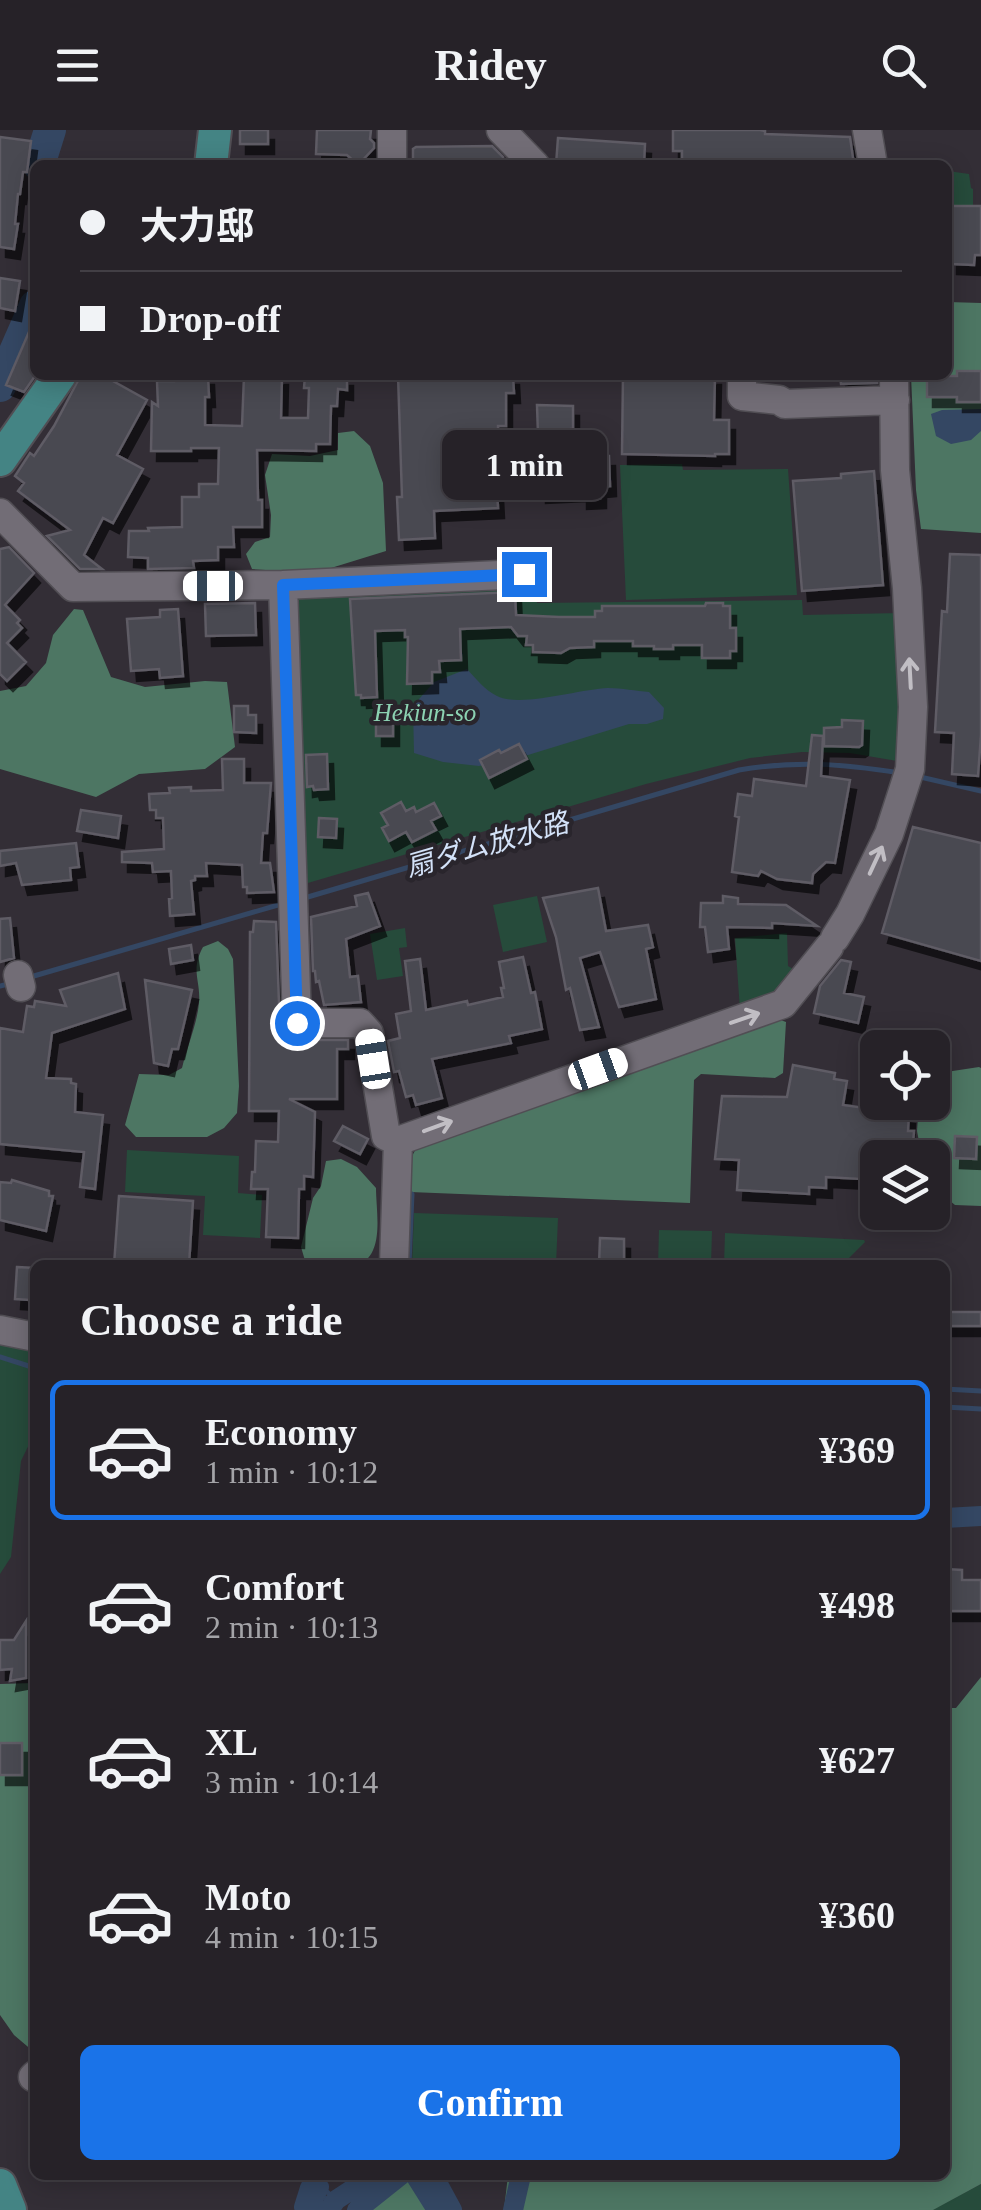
<!DOCTYPE html>
<html lang="en">
<head>
<meta charset="utf-8">
<style>
  body { margin:0; font-family:"Times New Roman","Noto Sans JP",serif; background:#322f34; color:#f1f3f6; height:100vh; display:flex; flex-direction:column; font-size:38px; white-space:nowrap }
  * { box-sizing:border-box; margin:0 }
  p { font-size:32px; color:#a4a4a8 }
  .icon { flex:none; width:55px; height:55px; fill:none; stroke:currentColor; stroke-width:2; stroke-linecap:round; stroke-linejoin:round }
  .map { position:relative; flex:1; overflow:hidden }
  .side { position:absolute; left:30px; top:1130px; width:920px; height:920px; display:flex; flex-direction:column; background:#262228; border-radius:15px; box-shadow:0 5px 25px #0003,0 0 0 2px #423f45 }
  .side>* { flex:none }
  .guide { position:absolute; left:30px; top:30px; width:922px; height:220px; border-radius:15px; box-shadow:0 5px 25px #0003,0 0 0 2px #423f45; display:grid; align-content:center; height:220px; padding:0 50px; background:#262228 }
  .controls { position:absolute; left:860px; top:900px; display:grid; gap:20px }
  .controls a { display:grid; place-items:center; width:90px; height:90px; border-radius:15px; background:#262228; box-shadow:0 5px 25px #0003,0 0 0 2px #423f45; font-size:50px }
  .end { position:absolute; width:45px; height:45px; margin:-22px; border:12px solid #1a73e8; background:#fff; box-shadow:0 0 0 5px #fff }
  .from { border-radius:50% }
  .bubble { position:absolute; height:70px; border-radius:15px; background:#262228; box-shadow:0 5px 25px #0003,0 0 0 2px #423f45; font-size:32px; font-weight:800; line-height:70px; text-align:center }
  .car { position:absolute; width:30px; height:60px; margin:-30px -15px; border-radius:12px; box-shadow:0 0 8px 2px #0007; background:linear-gradient(#fff 24%,#345 0 40%,#fff 0 76%,#345 0 86%,#fff 0) }
  .guide b { display:flex; align-items:center; gap:35px; height:95px; font-size:38px }
  .guide b+b { border-top:2px solid #423f45 }
  .guide i { width:25px; height:25px; background:#f1f3f6 }
  ul { padding:0; list-style:none }
  li { display:flex; align-items:center; gap:30px; height:140px; margin:0 20px 15px; padding:0 30px; border:5px solid transparent; border-radius:15px }
  li div { flex:1 }
  li b { display:block; font-size:38px }
  li em { font-style:normal; font-weight:800 }
  li.current { border-color:#1a73e8 }
  li>.icon { width:90px; height:90px; stroke-width:1.5 }
  h2 { padding:0 50px; font-size:45px; line-height:120px }
  .primary-button { display:flex; gap:20px; margin-top:auto; padding:20px 50px }
  .primary-button a { flex:1; height:115px; border-radius:15px; background:#1a73e8; color:#fff; font-size:40px; font-weight:800; line-height:115px; text-align:center }
  header { display:flex; justify-content:space-between; align-items:center; height:130px; padding:0 50px; background:#262228; font-size:45px; font-weight:800 }
  .map>svg:first-child { display:block }
</style>
</head>
<body>
<header><svg class="icon" aria-label="menu" viewBox="0 0 24 24"><path d="M4 6h16M4 12h16M4 18h16"/></svg>Ridey<svg class="icon" aria-label="search" viewBox="0 0 24 24"><circle cx="10" cy="10" r="6"/><path d="M15 15l6 6"/></svg></header>
<div class="map">
<svg width="981" height="2080" viewBox="0 0 981 2080">
  <defs>
    <filter id="shadow"><feDropShadow dx="6" dy="10" stdDeviation="0" flood-color="#0009"/></filter>
  </defs>
  <rect width="100%" height="100%" fill="#332e36"/>
  <!-- green -->
  <path fill="#264b3b" d="M948 41 969 44 971 58 973 59V75H948Z
    M682 334 683 340 788 339 797 465 626 470 620 335Z
    M535 445 537 473 802 470 803 485 901 483 903 632 850 623 802 622 750 628 646 654 301 755 285 457Z
    M537 766 547 812 503 822 493 775Z
    M405 798 407 817 399 818 403 846 377 850 370 804Z
    M787 803 788 836 798 842 781 866 740 880 735 808Z
    M127 1020 239 1026 238 1063 262 1065 260 1108 203 1105 205 1066 125 1062Z
    M414 1083 558 1088 556 1135H412Z
    M659 1100 712 1101 711 1135H658Z
    M725 1103 864 1110 865 1112 842 1135H724Z
    M0 1206 35 1214V1302L21 1331 11 1427 0 1444Z
    M981 2054V2080H933L934 2079Z"/>
  <!-- forest -->
  <path fill="#4d7663" d="M948 172 981 173V403L921 399 916 360 911 245H948Z
    M354 301 370 316 383 353 386 421 331 438 297 442 252 439 246 424 255 412 270 407 271 385 265 345 272 324 310 326 338 320V303Z
    M74 479 83 480 111 547 145 557 205 551 227 552 235 617 205 639 139 644 96 667 0 639V561L26 556 46 533 53 505Z
    M218 811 228 819 233 829 239 956 237 983 224 998 207 1007H136L125 995 139 944 169 945 182 938C187 917 197 894 199 873 201 850 190 841 203 817Z
    M775 888 786 892 783 943 775 948 701 944 694 950 690 1073 410 1062 411 1028 418 1015Z
    M979 937 981 938V1076L955 1075 933 1057 932 1028 922 1027 917 1001 919 973 932 972 933 944Z
    M341 1029 357 1037 376 1058C376 1082 385 1123 359 1135L306 1134 301 1117 313 1068 321 1056 326 1031Z
    M981 1547V2054L933 2080H504L508 2045H945V1578H956Z
    M35 1553V1921L34 1922 14 1905 0 1885V1554Z
    M407 2045H410L434 2080H362Z"/>
  <!-- water -->
  <path fill="#344763" d="M981 279V301L971 310 951 314 936 306 931 284 942 280Z
    M467 539C476 549 485 560 497 566 520 578 580 559 608 558 622 558 636 561 649 562L664 578 663 589 647 594H629L528 625 479 636 443 632 414 623 413 576 434 552Z"/>
  <g fill="none" stroke-linecap="round" stroke-linejoin="round">
    <!-- stream -->
    <path stroke="#344763" stroke-width="5" d="M916 646 981 661
      M301 769 739 640C799 630 841 634 900 643
      M27 848 285 773
      M0 856 12 853
      M409 1135 412 1064
      M0 1227 35 1238
      M945 1259 981 1261
      M945 1277 981 1279
      M314 2050 336 2070
      M308 2063 315 2067 333 2069"/>
    <!-- canal -->
    <path stroke="#344763" stroke-width="20" d="M945 1388 981 1386
      M415 2045 437 2080
      M433 2045 452 2080
      M316 2080 314 2074 304 2077 310 2058 317 2061 319 2057 313 2054 319 2045
      M329 2080 336 2070 374 2045
      M357 2080 401 2045
      M513 2080 521 2045"/>
    <!-- river -->
    <path stroke="#344763" stroke-width="32" d="M39 35 50 0
      M0 256 35 176"/>
  </g>
  <!-- building -->
  <path fill="#4a4851" stroke="#5e5c65" stroke-width="2.5" filter="url(#shadow)" d="M240 0H268V14H240Z
    M317 0H371L370 9 374 13V18L358 35 347 25 316 24Z
    M673 0H760L765 1V4L850 7 854 35 682 32V21H673Z
    M0 7 31 11 27 42H23L20 64H18L15 94H18L14 119 0 117Z
    M558 8 645 14 644 35 587 34V31L568 30 562 35H556Z
    M492 16 503 27V31L474 32V35H413V19L416 17Z
    M951 76H981V125H975L974 135 951 134Z
    M0 148 20 151 15 181 0 178Z
    M35 188V246L24 262 6 255Z
    M957 241H981V272H957V267H927V246H957Z
    M81 245H102L147 270 117 325 143 339 113 393 103 388 84 425 102 439H80L47 406 70 400 18 361 24 353 15 346 30 323 34 326 54 296Z
    M174 245H208L209 267H205V295L242 296 244 246 282 245 281 288H308L309 258H304L305 246H347V260L338 259 337 276H331L330 314H316V321L257 320 258 370H262V397H233L234 417H218V430L193 431 194 438 148 439V428L128 427 129 401H149L148 398 182 397V367H199V354H218L219 318H191V321H151L152 272 158 276 157 251H174Z
    M398 245H416V248L445 247 444 245H513L514 263H506V296H498L499 341H496L498 378 434 381 435 408 399 410 397 367H402Z
    M623 245H715L714 290H729V324H715V326L622 324Z
    M840 245H877V253L841 254Z
    M537 275 573 276V299H571L572 327 609 326 610 356 600 357V368L581 369V361L540 363Z
    M874 341 883 455 802 461 793 351 841 348V344Z
    M9 417 34 443 5 475 20 490 17 493 22 498 7 513 26 532 7 551 0 544V419Z
    M950 424 981 425V605L978 646 952 644 954 603 935 602 942 481 947 482Z
    M515 462 516 485 559 487H595V481H602V476H705L706 473H723V476H730V498H736V521H730V528H702V515H673V519H654V516H633V511H594V517L570 518 561 523 533 522V515H526L527 506H518L511 497 460 499 461 530 439 531 440 542H432V553L407 554 408 507H405V500L375 501 377 567 361 568V565H356L350 469Z
    M255 473 256 505 206 506 205 474Z
    M178 479 183 546 160 548 159 539 131 541 127 489 160 487V480Z
    M234 576H248V585H256V603L234 602Z
    M376 583H393V606H376Z
    M842 590 863 591 862 615 859 617 824 616V598L842 597Z
    M812 605 823 606 821 646 850 650 835 733 826 732 813 744 812 753 777 749 761 741 758 746 732 742 739 687 735 686 738 664 752 666 754 649 806 656Z
    M519 614 527 629 489 648 480 630 499 620 501 623Z
    M327 624 328 659 314 660 313 656 307 657 306 625Z
    M222 629H244V653H271L267 703H263L261 733H270L274 762 247 763V757H243L242 735 206 733 207 746H195V750L191 751 194 784 170 786 169 769 172 768 171 741 153 742 152 733 122 732V722L164 719 163 688H156V680H150L149 664 170 663 169 658 191 657V661L223 660Z
    M401 672 406 681 414 677 416 682 434 673 441 686 431 691 436 700 412 712 406 702 389 711 382 698 388 695 381 683Z
    M81 680 121 686 118 708 77 701Z
    M319 688 337 689 336 708 318 707Z
    M913 697 981 713V831L882 803Z
    M76 713 79 737 70 738 71 750 22 755 16 733 0 736V721Z
    M598 758 606 801 648 795 653 817 646 819 656 869 619 877 600 822 580 828 599 897 580 900 570 858 566 860 556 807 543 768Z
    M368 763 380 796 346 809 350 847 358 846 361 872 324 875 319 851 316 852 315 841H313L311 787 357 776 355 766Z
    M723 766 738 768V774L786 775 817 796 772 793V798L727 797 729 819 708 822 705 797H700L701 773H723Z
    M10 788 14 828 0 832V789Z
    M254 791 276 792 280 900 288 908 296 910H348V919H337V969H289L315 982 313 1047 304 1046V1059H299L298 1108 266 1107 268 1059H251L252 1042H255L256 1011 278 1012 279 981H249L250 802H253Z
    M191 815 193 830 171 834 169 819Z
    M523 827 531 863 535 862 542 899 509 906 511 913 432 929 442 968 416 975 413 965 406 967 399 941 394 942 388 911 400 908 396 884 411 881 405 831 420 829 426 880 467 871 468 875 503 867 501 858H504L499 832Z
    M841 830 851 832 844 863 864 867 858 893 814 883 820 856Z
    M118 843 125 879 52 903 46 948 71 949V953L76 954 75 982 103 985 95 1059 80 1057 84 1022 0 1014V898L23 902 27 876 34 877 35 871 66 876 60 860Z
    M145 850 192 860 178 919H172L168 936 154 933Z
    M793 935 835 943 834 949 847 951 843 975 909 984 908 1001H914L912 1028H878V1050L826 1047V1058L809 1057V1064L737 1060 739 1030 715 1029 722 966 787 967Z
    M343 996 368 1009 360 1024 334 1011Z
    M955 1006 977 1007 976 1029 954 1028Z
    M12 1050 49 1061V1066H53L46 1101 0 1090V1052L11 1053Z
    M119 1066 193 1071 189 1135H114Z
    M600 1108 624 1109V1135H599Z
    M17 1137 35 1138V1160L31 1159 30 1170 15 1169Z
    M945 1182H981V1196H945Z
    M945 1439 962 1440V1450H981V1481H945Z
    M26 1491V1548L10 1551 12 1539 0 1540V1510H14Z
    M0 1613H22V1645H0Z"/>
  <g fill="none" stroke-linecap="round" stroke-linejoin="round">
    <defs>
      <path id="minor" d="M501 0 535 35
        M867 0 873 35
        M392 35V0
        M742 245V266L779 270 785 274 895 270
        M0 383 73 457 283 455
        M835 808 850 784 889 704 910 639 913 577 907 458 895 340 894 245
        M18 845 21 857
        M398 1011 386 1006 369 903 360 893H297L283 455 524 444
        M394 1135 398 1011 783 874 829 817
        M0 1200 35 1207
        M33 1947 35 1945"/>
      <path id="major" d="M211 35 215 0
        M0 330 60 245
        M0 2055 10 2080"/>
    </defs>
    <!-- minor casing -->
    <use href="#minor" stroke="#514e54" stroke-width="31"/>
    <!-- major casing -->
    <use href="#major" stroke="#514e54" stroke-width="36"/>
    <!-- minor -->
    <use href="#minor" stroke="#726d76" stroke-width="28"/>
    <!-- major -->
    <use href="#major" stroke="#448484" stroke-width="32"/>
  </g>
  <!-- one-way arrows -->
  <defs><path id="oneway-shaft" d="M-6 0H5M1.5-3L5.5 0L1.5 3" fill="none" stroke-width="1.6" stroke-linecap="round" stroke-linejoin="round" transform="scale(2.5)"/></defs>
  <g stroke="#c1bec4">
    <use href="#oneway-shaft" transform="translate(910 543) rotate(-93)"/>
    <use href="#oneway-shaft" transform="translate(876 730) rotate(-65)"/>
    <use href="#oneway-shaft" transform="translate(745 888) rotate(-19)"/>
    <use href="#oneway-shaft" transform="translate(438 996) rotate(-20)"/>
  </g>
  <g fill="none" stroke-linecap="round" stroke-linejoin="round">
    <!-- route -->
    <path stroke="#1a73e8" stroke-width="12" d="M297 893 283 455 524 444"/>
  </g>
  <g text-anchor="middle" stroke-width="9" stroke-linejoin="round" paint-order="stroke">
    <!-- park labels -->
    <g font-size="25" font-style="italic" fill="#8cd2b2" stroke="#29252c">
      <text x="425" y="591">Hekiun-so</text>
    </g>
    <!-- water labels -->
    <g font-size="28" font-style="italic" fill="#d3e2f8" stroke="#29252c">
      <text transform="translate(487 714) rotate(-16)" y="10">扇ダム放水路</text>
    </g>
  </g>
</svg>
<div class="controls">
<a><svg class="icon" aria-label="locate" viewBox="0 0 24 24"><circle cx="12" cy="12" r="6"/><path d="M12 2v4M12 18v4M2 12h4M18 12h4"/></svg></a>
<a><svg class="icon" aria-label="layers" viewBox="0 0 24 24"><path d="M12 4l9 5-9 5-9-5zM3 14l9 5 9-5"/></svg></a>
</div>
<i class="end from" style="left:297px;top:893px"></i>
<i class="end" style="left:524px;top:444px"></i>
<div class="bubble" style="left:442px;top:300px;width:165px">1 min</div>
<i class="car" style="left:213px;top:456px;rotate:270deg"></i>
<i class="car" style="left:373px;top:929px;rotate:351deg"></i>
<i class="car" style="left:598px;top:939px;rotate:70deg"></i>
<div class="guide">
<b><i class="from"></i>大力邸</b>
<b><i></i>Drop-off</b>
</div>
<section class="side">
<h2>Choose a ride</h2>
<ul>
<li class="current"><svg class="icon" aria-label="car" viewBox="0 0 24 24"><path d="M5 17H2v-5l4-1 3-4h7l3 4 3 1v5h-3M9 17h6M6 11h13"/><circle cx="7" cy="17" r="2"/><circle cx="17" cy="17" r="2"/></svg><div><b>Economy</b><p>1 min · 10:12</p></div><em>¥369</em></li>
<li><svg class="icon" aria-label="car" viewBox="0 0 24 24"><path d="M5 17H2v-5l4-1 3-4h7l3 4 3 1v5h-3M9 17h6M6 11h13"/><circle cx="7" cy="17" r="2"/><circle cx="17" cy="17" r="2"/></svg><div><b>Comfort</b><p>2 min · 10:13</p></div><em>¥498</em></li>
<li><svg class="icon" aria-label="car" viewBox="0 0 24 24"><path d="M5 17H2v-5l4-1 3-4h7l3 4 3 1v5h-3M9 17h6M6 11h13"/><circle cx="7" cy="17" r="2"/><circle cx="17" cy="17" r="2"/></svg><div><b>XL</b><p>3 min · 10:14</p></div><em>¥627</em></li>
<li><svg class="icon" aria-label="car" viewBox="0 0 24 24"><path d="M5 17H2v-5l4-1 3-4h7l3 4 3 1v5h-3M9 17h6M6 11h13"/><circle cx="7" cy="17" r="2"/><circle cx="17" cy="17" r="2"/></svg><div><b>Moto</b><p>4 min · 10:15</p></div><em>¥360</em></li>
</ul>
<div class="primary-button"><a>Confirm</a></div>
</section>
</div>
</body>
</html>
